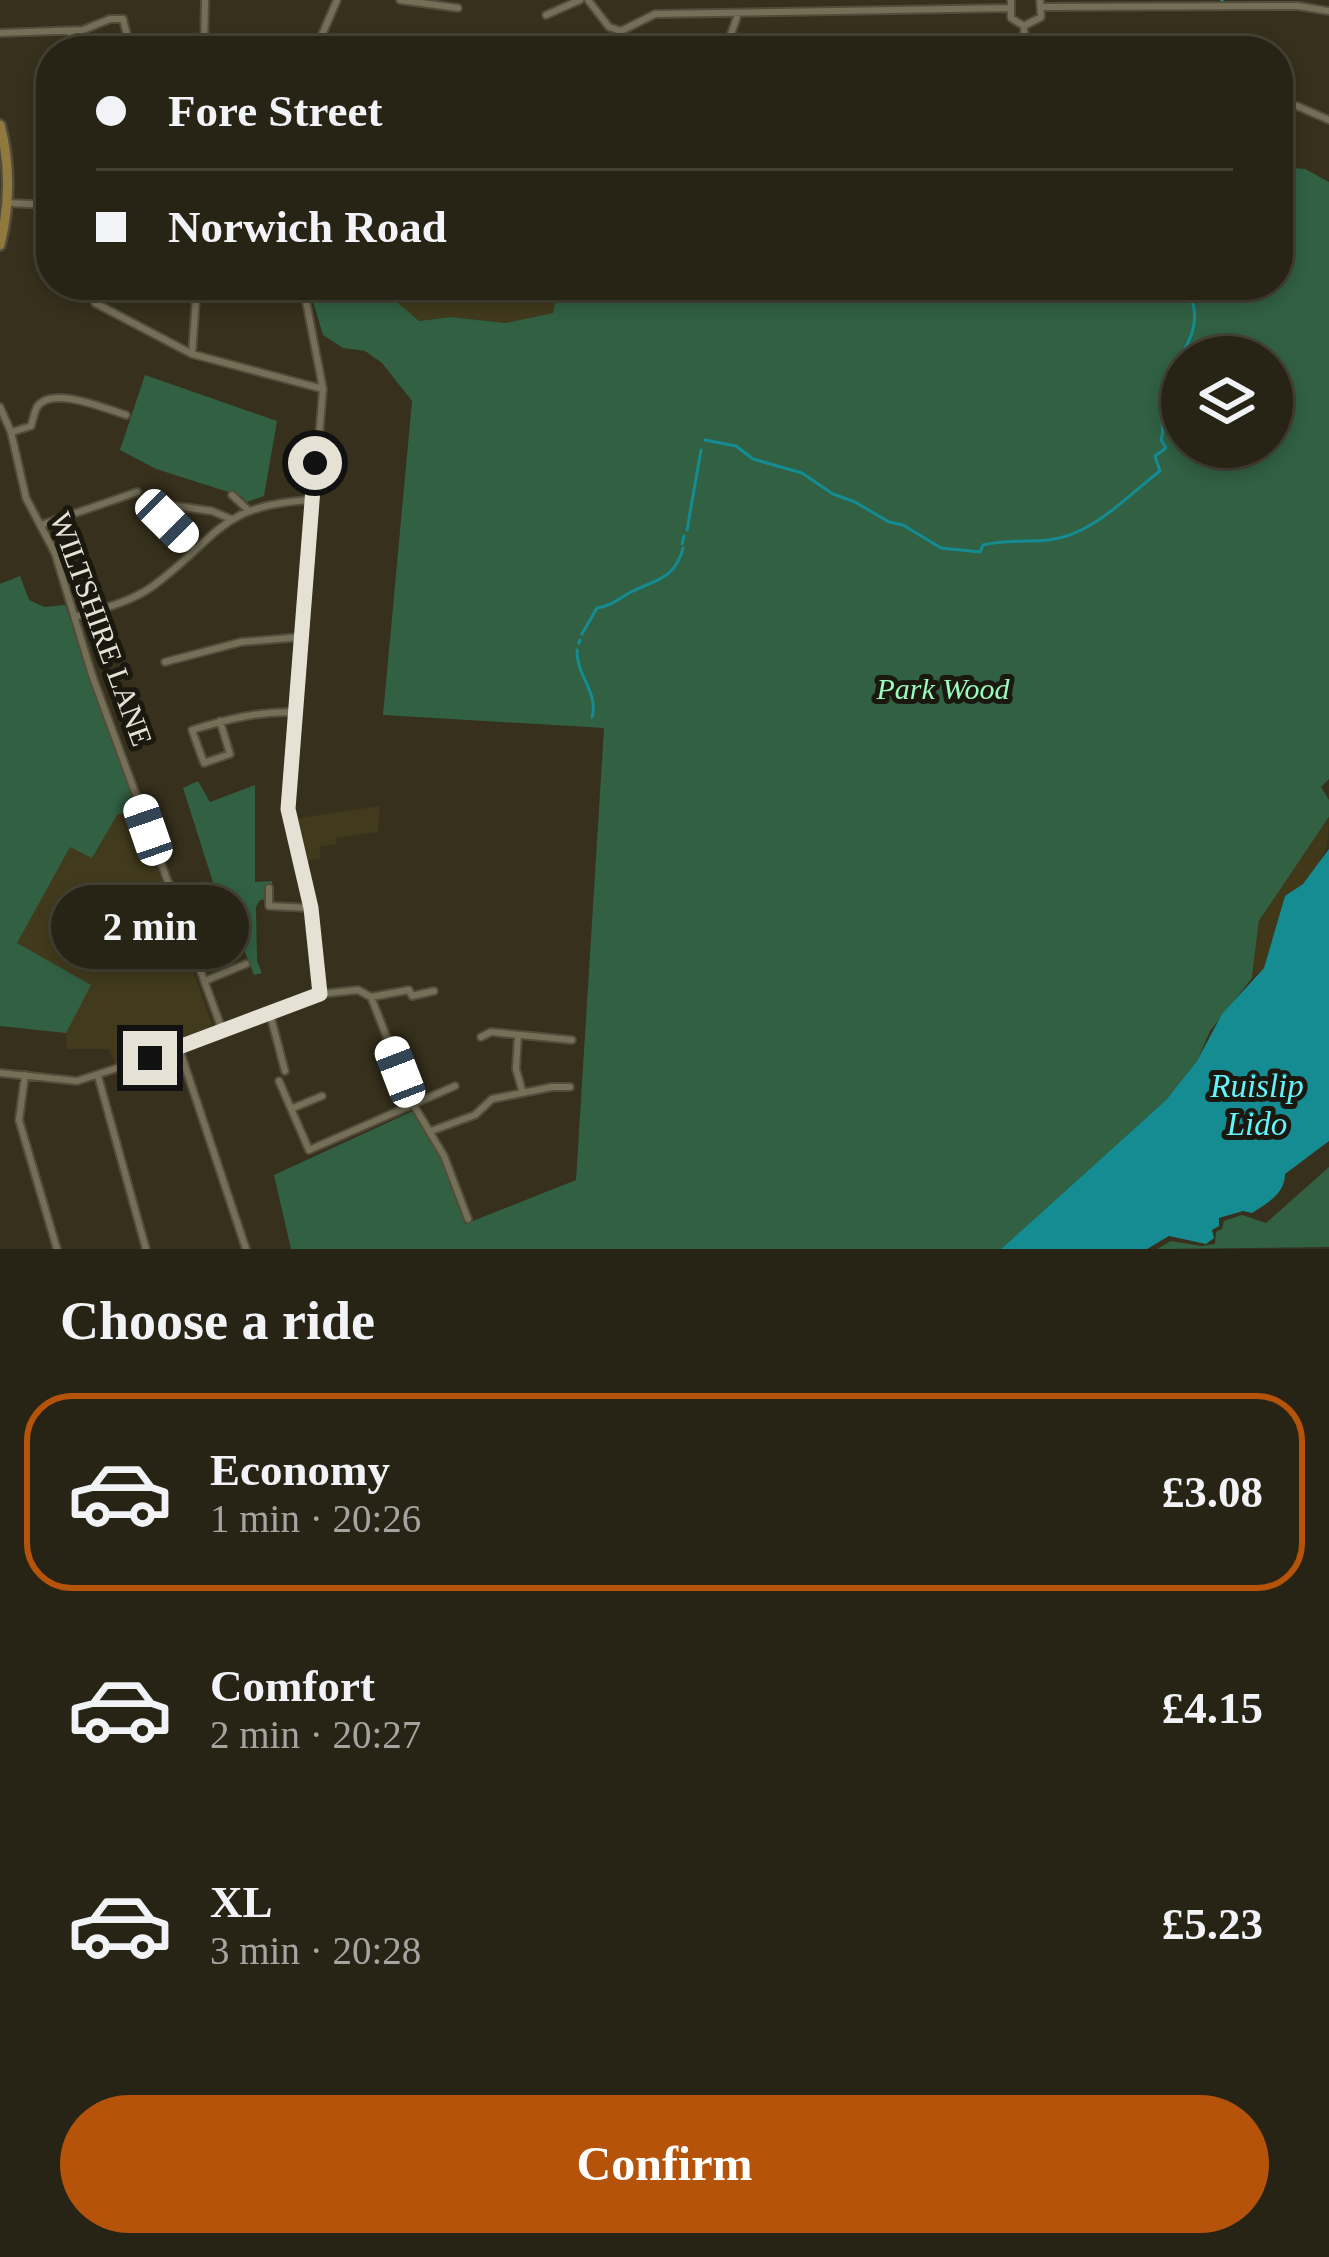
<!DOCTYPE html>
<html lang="en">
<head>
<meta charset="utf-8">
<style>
  body { margin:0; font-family:"Times New Roman",serif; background:#302c1e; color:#f1f3f6; height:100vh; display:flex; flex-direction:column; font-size:45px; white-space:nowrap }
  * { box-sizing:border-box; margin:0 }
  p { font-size:39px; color:#a5a4a0 }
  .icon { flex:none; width:66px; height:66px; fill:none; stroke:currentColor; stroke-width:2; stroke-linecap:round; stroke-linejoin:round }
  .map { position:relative; height:1249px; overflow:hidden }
  .sheet { display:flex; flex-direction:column; background:#282415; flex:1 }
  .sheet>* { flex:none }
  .hud { position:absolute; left:36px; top:36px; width:1257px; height:264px; border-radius:48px; box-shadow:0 6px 18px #0003,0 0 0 3px #444134; display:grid; align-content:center; height:264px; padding:0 60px; background:#282415 }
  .controls { position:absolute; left:1161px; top:336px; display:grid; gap:24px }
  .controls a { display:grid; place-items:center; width:132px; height:132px; border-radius:50%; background:#282415; box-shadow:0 6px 18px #0003,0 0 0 3px #444134; font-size:60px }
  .end { position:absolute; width:54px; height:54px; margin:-27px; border:15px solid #e5e2d5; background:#111; box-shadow:0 0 0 6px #111 }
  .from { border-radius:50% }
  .bubble { position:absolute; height:84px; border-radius:42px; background:#282415; box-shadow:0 6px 18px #0003,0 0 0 3px #444134; font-size:39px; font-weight:700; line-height:84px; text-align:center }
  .car { position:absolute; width:36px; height:72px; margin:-36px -18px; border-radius:15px; box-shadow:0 0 9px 3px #0007; background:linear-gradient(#fff 24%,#345 0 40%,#fff 0 76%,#345 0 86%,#fff 0) }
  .hud b { display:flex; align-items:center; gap:42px; height:114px; font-size:45px }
  .hud b+b { border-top:3px solid #444134 }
  .hud i { width:30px; height:30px; background:#f1f3f6 }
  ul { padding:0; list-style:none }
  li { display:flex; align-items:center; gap:36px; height:198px; margin:0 24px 18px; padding:0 36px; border:6px solid transparent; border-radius:48px }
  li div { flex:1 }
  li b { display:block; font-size:45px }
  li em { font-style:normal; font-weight:700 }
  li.current { border-color:#b45309 }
  li>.icon { width:108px; height:108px; stroke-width:1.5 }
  h2 { padding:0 60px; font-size:54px; line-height:144px }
  .button { display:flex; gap:24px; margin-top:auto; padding:24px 60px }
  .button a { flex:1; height:138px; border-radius:72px; background:#b45309; color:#fff; font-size:48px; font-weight:700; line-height:138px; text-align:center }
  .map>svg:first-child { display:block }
</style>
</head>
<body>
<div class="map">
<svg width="1329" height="1249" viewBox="0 0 1329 1249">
  <rect width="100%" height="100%" fill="#36301c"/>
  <!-- built -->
  <path fill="#413a1d" d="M377 285H559L554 313 506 323 451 317 419 321Z
    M20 576 29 600 44 607 65 605 214 1030 176 1040 115 1065 109 1049H67L66 1033 0 1026V584Z
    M380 806 378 832 336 838V844L319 847 321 858 306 861 292 819Z"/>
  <!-- green -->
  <path fill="#316043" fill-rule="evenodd" d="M1278 167 1305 169 1329 182V779L1321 787 1329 800V817L1259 921 1252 978 1210 1031 1197 1061 1166 1100 1001 1249H291L274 1175 415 1110 433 1134 465 1224 576 1180 604 728 383 715 412 401 382 363 365 351 343 348 323 335 308 285H377L419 321 451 317 506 323 553 313 559 285H1278ZM1182 357H1272V447H1182Z
    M145 375 277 421 264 496 247 502 241 496 156 469 120 450Z
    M20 576 29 600 44 607 65 605 136 809 117 815 92 858 70 847 17 943 91 985 66 1033 0 1026V584Z
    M198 781 210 802 255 785V882L272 881 273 899 260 900 256 907 257 961 262 973 254 975 238 934 250 928 242 903 230 890 217 895 183 788Z
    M1329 1167V1247L1157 1249 1171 1241 1201 1246 1215 1244 1216 1232 1222 1229 1224 1221 1242 1215 1266 1223Z"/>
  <!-- sand -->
  <path fill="#403818" d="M1329 817C1329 855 1320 876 1285 896L1264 968 1252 978 1259 921Z"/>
  <!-- water -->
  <path fill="#148c92" d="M1329 849V1141L1285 1174C1285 1194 1267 1203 1252 1213L1243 1211 1219 1218V1226L1212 1230 1214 1238 1206 1244 1169 1236 1147 1249H1001L1166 1100 1197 1061 1222 1014 1264 968 1285 896 1303 884Z"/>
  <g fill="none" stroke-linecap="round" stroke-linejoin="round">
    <!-- stream -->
    <path stroke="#148c92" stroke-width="3" d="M1222 0V3
      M705 440 736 446 753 459 802 473 833 494 855 502 889 522 903 525 941 548 980 552 983 545C1005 540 1026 542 1049 540 1093 535 1127 496 1160 471L1155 456 1166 448 1161 440C1166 424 1159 407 1163 393 1174 359 1208 331 1189 294L1195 285
      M687 530 701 450
      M682 544 684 536
      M582 634 597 608C612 606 619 598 633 591 657 580 676 577 683 548
      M579 643 580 640
      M577 650C576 675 599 693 592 717"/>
    <defs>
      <path id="minor" d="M400 0 458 8
        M588 0 609 27 621 31
        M1011 0V18L1024 26 1041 17 1040 0
        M1043 7 1298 6 1329 11
        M546 15 580 0
        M1024 26 1025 51
        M0 33 83 30 110 19H123L130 47
        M70 51 71 31
        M204 51 205 0
        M315 51 337 0
        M613 51 621 31 655 14 1009 8
        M725 51 738 14
        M1278 106H1297L1329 120
        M9 203 51 205
        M92 285 95 303 192 354 323 389
        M303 285 323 389 288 809 311 908 320 994
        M192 354 197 285
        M0 407 11 432 26 498 55 553 92 675 223 1032
        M12 432 31 426C33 420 34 413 37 407 51 385 106 409 126 415
        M232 495 248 510
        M41 525 137 492
        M194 548 165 518 168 505 212 511 231 519
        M75 617C101 609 131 602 153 586 219 538 217 505 311 500
        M165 662 241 642 301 637
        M220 721 230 754 204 763 192 730C228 719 260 711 297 712
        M269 888V906L311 908
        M205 981 246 964
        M371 997 409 990 412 996 434 991
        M270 1014 285 1071
        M518 1035 516 1069 522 1090
        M481 1037 491 1032 572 1040
        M179 1048 246 1249
        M0 1073 77 1081 179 1048 320 994 358 990 371 997 413 1104 444 1156 468 1219
        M25 1075 19 1120 57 1249
        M98 1076 146 1249
        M279 1081 309 1150 455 1086
        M293 1108 322 1096
        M431 1131 475 1115 492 1099 552 1087H570"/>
      <path id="major" d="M0 125C11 166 10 204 0 245"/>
    </defs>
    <!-- minor casing -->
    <use href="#minor" stroke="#524d3b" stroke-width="10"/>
    <!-- major casing -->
    <use href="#major" stroke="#524d3b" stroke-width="14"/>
    <!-- minor -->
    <use href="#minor" stroke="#756f58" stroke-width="6"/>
    <!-- major -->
    <use href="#major" stroke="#8f793e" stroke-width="9"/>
  </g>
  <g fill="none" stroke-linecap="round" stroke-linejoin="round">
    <!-- route -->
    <path stroke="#e5e2d5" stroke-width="15" d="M150 1058 320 994 311 908 288 809 315 463"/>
  </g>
  <g text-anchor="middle" stroke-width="10" stroke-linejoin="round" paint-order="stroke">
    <!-- street labels -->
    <g font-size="30" fill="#e5e2d5" stroke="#1b190f">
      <text transform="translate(101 629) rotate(70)" y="10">WILTSHIRE LANE</text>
    </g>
    <!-- park labels -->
    <g font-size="30" font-style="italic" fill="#9afbbe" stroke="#1b190f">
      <text x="943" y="699">Park Wood</text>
    </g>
    <!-- water labels -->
    <g font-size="33" font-style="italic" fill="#61f5fd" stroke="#1b190f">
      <text x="1257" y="1097">Ruislip<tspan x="1257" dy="38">Lido</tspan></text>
    </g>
  </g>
</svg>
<div class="controls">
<a><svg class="icon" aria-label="layers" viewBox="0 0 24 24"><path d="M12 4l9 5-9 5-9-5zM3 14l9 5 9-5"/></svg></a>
</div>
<i class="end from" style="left:315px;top:463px"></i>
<i class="end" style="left:150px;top:1058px"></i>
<div class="bubble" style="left:51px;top:885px;width:198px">2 min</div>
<i class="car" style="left:167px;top:521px;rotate:135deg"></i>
<i class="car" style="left:148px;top:830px;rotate:341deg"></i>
<i class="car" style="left:400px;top:1072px;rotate:339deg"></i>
<div class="hud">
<b><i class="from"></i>Fore Street</b>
<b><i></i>Norwich Road</b>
</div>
</div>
<section class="sheet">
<h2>Choose a ride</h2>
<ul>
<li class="current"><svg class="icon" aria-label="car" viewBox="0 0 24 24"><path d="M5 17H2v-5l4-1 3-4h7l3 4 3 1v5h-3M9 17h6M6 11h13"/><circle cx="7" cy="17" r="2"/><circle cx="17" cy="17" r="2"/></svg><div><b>Economy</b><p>1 min · 20:26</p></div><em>£3.08</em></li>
<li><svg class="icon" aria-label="car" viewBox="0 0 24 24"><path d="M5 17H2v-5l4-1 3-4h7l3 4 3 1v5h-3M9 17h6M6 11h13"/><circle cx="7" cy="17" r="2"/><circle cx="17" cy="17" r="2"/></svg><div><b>Comfort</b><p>2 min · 20:27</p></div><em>£4.15</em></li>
<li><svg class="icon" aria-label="car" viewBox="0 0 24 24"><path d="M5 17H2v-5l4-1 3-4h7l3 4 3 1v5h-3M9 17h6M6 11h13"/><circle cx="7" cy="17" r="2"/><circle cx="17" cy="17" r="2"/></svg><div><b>XL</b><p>3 min · 20:28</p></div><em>£5.23</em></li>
</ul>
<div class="button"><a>Confirm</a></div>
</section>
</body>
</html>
